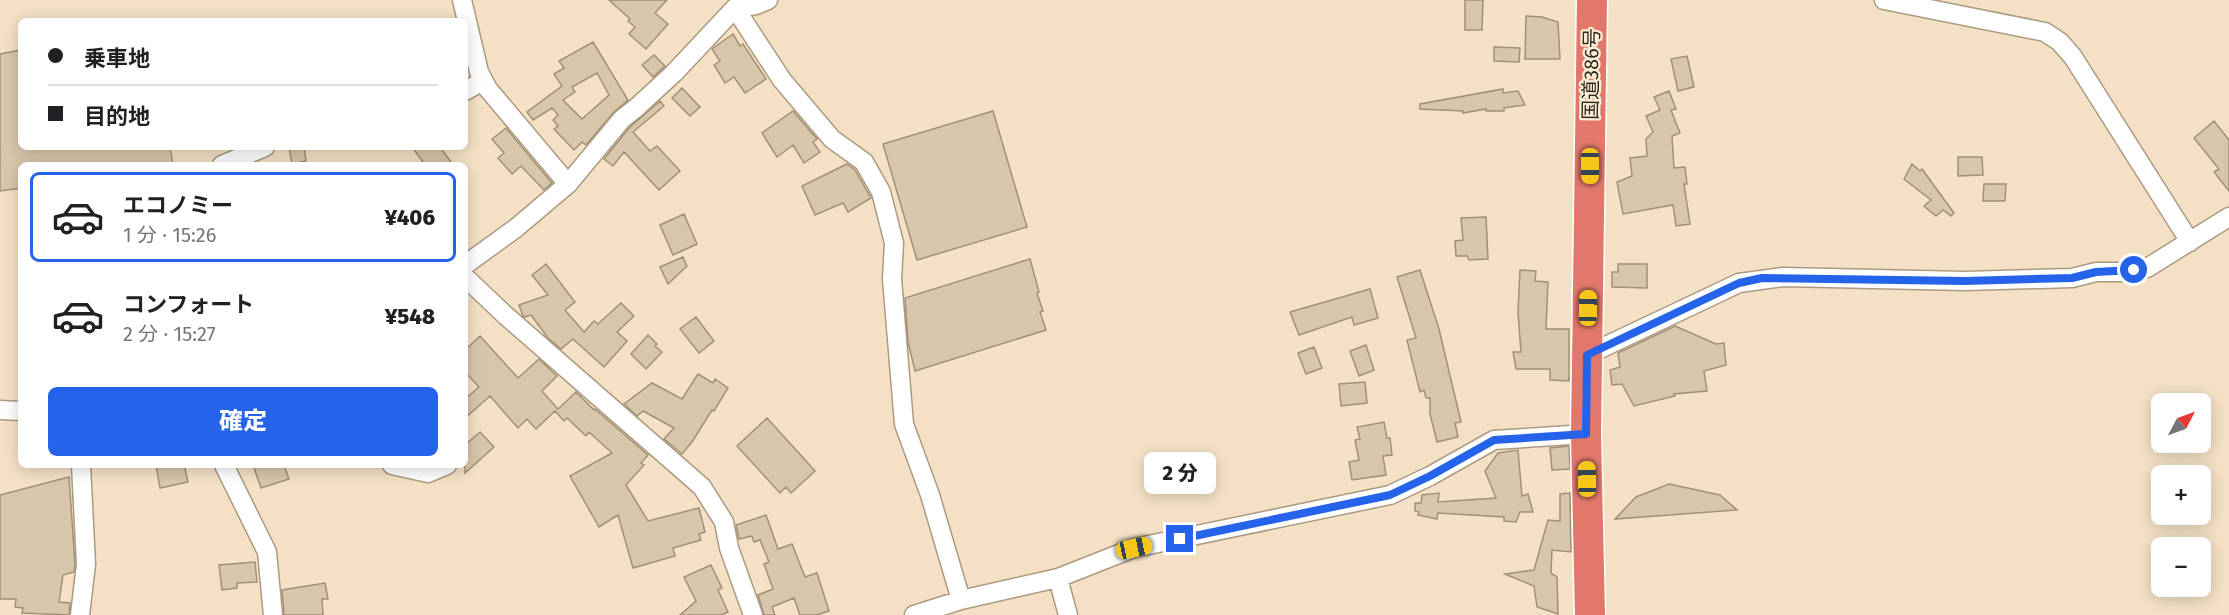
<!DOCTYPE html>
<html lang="ja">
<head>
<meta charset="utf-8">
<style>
  body { margin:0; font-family:"Fira Sans","Noto Sans JP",sans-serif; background:#f2f2f2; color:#202124; height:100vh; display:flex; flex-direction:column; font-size:22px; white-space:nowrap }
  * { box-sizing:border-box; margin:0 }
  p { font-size:20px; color:#757577 }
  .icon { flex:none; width:33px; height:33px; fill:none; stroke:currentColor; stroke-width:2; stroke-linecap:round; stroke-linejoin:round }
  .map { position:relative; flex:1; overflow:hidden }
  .drawer { position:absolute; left:18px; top:162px; width:450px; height:306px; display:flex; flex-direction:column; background:#fff; border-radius:9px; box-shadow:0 3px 15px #0003 }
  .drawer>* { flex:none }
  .top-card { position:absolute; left:18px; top:18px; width:450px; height:132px; border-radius:9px; box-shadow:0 3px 15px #0003; display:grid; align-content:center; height:132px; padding:0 30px; background:#fff }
  .needle { width:39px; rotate:49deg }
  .tools { position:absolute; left:2151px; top:393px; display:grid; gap:12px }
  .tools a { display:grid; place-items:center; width:60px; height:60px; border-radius:9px; background:#fff; box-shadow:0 3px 15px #0003; font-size:30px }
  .end { position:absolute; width:27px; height:27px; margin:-14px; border:8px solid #2563eb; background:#fff; box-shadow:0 0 0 3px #fff }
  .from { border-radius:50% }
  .bubble { position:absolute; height:42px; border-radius:9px; background:#fff; box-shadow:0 3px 15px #0003; font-size:20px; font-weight:800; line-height:42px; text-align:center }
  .car { position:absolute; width:18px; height:36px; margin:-18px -9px; border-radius:8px; box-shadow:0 0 4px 2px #0007; background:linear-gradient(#f5c518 24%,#345 0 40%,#f5c518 0 76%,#345 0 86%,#f5c518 0) }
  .top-card b { display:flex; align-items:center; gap:21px; height:57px; font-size:22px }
  .top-card b+b { border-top:2px solid #e0e0e0 }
  .top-card i { width:15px; height:15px; background:#202124 }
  ul { padding:10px 0 0; list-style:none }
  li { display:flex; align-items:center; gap:18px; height:90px; margin:0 12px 9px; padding:0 18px; border:3px solid transparent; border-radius:9px }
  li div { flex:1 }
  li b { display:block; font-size:22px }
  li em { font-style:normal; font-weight:800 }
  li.selected { border-color:#2563eb }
  li>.icon { width:54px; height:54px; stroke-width:1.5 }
  .cta { display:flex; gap:12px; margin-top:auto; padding:12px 30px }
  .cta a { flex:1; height:69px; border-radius:9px; background:#2563eb; color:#fff; font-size:24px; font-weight:800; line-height:69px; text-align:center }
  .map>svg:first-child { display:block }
</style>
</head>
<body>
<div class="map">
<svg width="2229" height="615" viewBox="0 0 2229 615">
  <rect width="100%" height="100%" fill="#f4e1c5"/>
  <!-- building -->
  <path fill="#d8c6aa" stroke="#a19076" stroke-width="1.5" fill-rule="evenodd" d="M609 0H667L655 13 668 24 646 49 629 34 635 27 628 21 630 19Z
    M1465 0H1483L1482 30H1465Z
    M1526 16 1542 17 1558 22 1560 59H1525Z
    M733 34 740 46 743 44 766 79 745 93 734 77 725 83 714 65 720 61 712 49Z
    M593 42 628 100 614 112 586 145 582 142 574 150 554 129 558 126 553 120 558 115 552 108 533 120 527 112 562 86 554 74 564 68 559 61ZM597 73 609 95 582 119 563 100 575 92 572 87Z
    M1494 47 1520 48 1519 62 1494 61Z
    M21 50V147H170L173 165H21V188L0 191V54Z
    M654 55 665 66 653 77 642 65Z
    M1687 56 1694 87 1678 91 1671 59Z
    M682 88 700 107 690 116 672 98Z
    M1503 89V93L1518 91 1525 105 1504 108V111H1486V109L1463 113V111L1420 109V104Z
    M1669 91 1676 109 1671 110 1680 133 1672 136 1674 168 1685 167 1687 184H1684L1690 224 1676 226 1673 205 1623 214 1617 182 1632 176 1630 158 1647 156 1646 139 1653 132 1646 116 1660 110 1654 97Z
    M660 101 664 106 633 132 650 151 657 146 680 171 659 190 624 152 613 166 604 159 630 127Z
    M793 111 817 139 813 142 820 152 804 163 793 145 777 157 762 133Z
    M993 111 1027 227 917 260 883 144Z
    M2214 121 2229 140V191L2214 172 2219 169 2194 138Z
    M506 128 552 183 544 190 521 166 512 174 498 158 504 153 492 139Z
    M289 147H304L306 161 292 164Z
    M412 147H440L453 165H425Z
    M1958 157H1982L1983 175 1958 176Z
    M847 164 855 170 871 198 848 212 843 203 815 215 802 186Z
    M1912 164 1920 171 1922 169 1954 213 1951 216 1943 210 1936 216 1924 206 1931 200 1904 179Z
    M1984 184H2006L2005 201H1983Z
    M684 214 697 244 673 255 660 225Z
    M1486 217 1488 259 1469 260 1467 256H1456L1455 241 1463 240 1461 218Z
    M683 257 687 266 668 284 660 267Z
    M1030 259 1039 292 1037 293 1043 311 1040 312 1046 330 915 371 908 342 905 298Z
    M546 264 575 302 565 310 584 332 594 321 598 324 621 303 634 316 617 332 627 341 604 367 573 339 561 349 548 338 531 315 525 317 523 316 519 305 548 295 532 275Z
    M1618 264H1647V288L1612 287V272H1618Z
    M1420 270 1439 329 1461 422 1455 423 1458 437 1437 442 1430 414V398H1426L1424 390 1420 392 1407 340 1416 338 1397 277Z
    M1520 270 1536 271 1535 281 1548 282 1546 329H1569V381L1550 380V369H1516L1513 352H1521L1518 313Z
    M1370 289 1378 318 1354 325 1352 317 1299 335 1290 312Z
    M696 317 714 341 699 353 680 329Z
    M1675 326 1716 344 1724 343 1726 365 1704 371 1707 391 1674 394 1675 396 1634 406 1622 384 1612 385 1610 370 1620 367 1618 353Z
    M648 335 657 344 655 346 662 352 646 369 631 354Z
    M480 336 518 378 539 359 557 376 542 391 558 409 576 392 594 410 595 409 648 455 641 463 644 465 626 485 648 521 699 508 705 532 699 534 701 540 673 548 675 556 633 568 618 515 599 527 570 476 612 453 589 432 586 436 567 418 564 421 555 411 536 429 527 419 518 428 490 396 465 418V399L479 387 465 372V350Z
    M1366 345 1374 370 1359 376 1350 351Z
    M1314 347 1322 368 1306 374 1298 353Z
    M698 374 713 383 715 379 728 388 714 411 712 410 692 442 682 454 664 439 674 428 643 411 637 416 624 404 652 383 682 399Z
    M1365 382 1367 403 1341 406 1339 384Z
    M767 418 815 471 791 493 786 487 780 493 737 446Z
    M1384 422 1387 438H1390L1392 455 1383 456 1386 475 1352 480 1349 462 1359 460 1355 440 1360 439 1357 427Z
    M480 432 494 447 465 473V445Z
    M1569 446 1570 469 1552 470 1550 448Z
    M1518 450 1522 496 1528 494 1533 512H1520L1516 522 1504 521V517L1438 513 1437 519 1418 515 1419 512 1415 511V503H1421L1422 495 1439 493 1438 502 1496 498 1485 471 1498 453Z
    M156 465H184L188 482 160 488Z
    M253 465H284L289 479 261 488Z
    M69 477 75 564 74 572 63 575 59 602 70 603 69 615 22 613 23 608 15 607 16 599H0V495Z
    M1669 484 1720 495 1737 510 1615 519 1636 497Z
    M1570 493 1571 552 1552 550 1551 573 1557 577 1558 614 1537 607 1534 586 1505 574 1534 570 1548 520 1560 521V494Z
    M766 515 778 549 792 544 805 577 817 573 829 611 816 615H800L794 598 772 607 775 615H764L758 595 773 589 764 564 769 562 760 540 754 542 752 536 739 539 736 525Z
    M255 562 257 582 237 583V588L222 590 219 565Z
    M711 565 722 588 718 590 728 612 721 615H680L696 601 684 577Z
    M325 583 328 599H322L323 615H284L282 590Z"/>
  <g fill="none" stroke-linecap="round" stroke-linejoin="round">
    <defs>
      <path id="minor" d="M462 0 479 72 488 89 568 184
        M1884 0 2045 32 2060 42 2073 57 2190 242
        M735 8 782 80 832 139 864 162 881 192 894 243 892 279 904 424 930 495 961 600
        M465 91 483 81
        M222 165 265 147
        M465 265 516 228 568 184 622 119 636 108 674 73 735 8 756 5 768 0
        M465 277 505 315 702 487 724 522 729 548 753 615
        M1587 355 1739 283 1783 277 1965 281 2072 278 2096 272H2122L2147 268 2229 217
        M0 410 21 411
        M224 465 267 552 273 615
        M392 465 428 473 447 465
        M1058 578 1068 615
        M80 615 86 564 81 465
        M914 615 961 600 1058 578 1134 548 1390 495 1430 476 1494 440 1586 434"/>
      <path id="trunk" d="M1590 615 1586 434 1592 0"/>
    </defs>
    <!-- minor casing -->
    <use href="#minor" stroke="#ac9a80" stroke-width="21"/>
    <!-- trunk casing -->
    <use href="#trunk" stroke="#fff" stroke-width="33"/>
    <!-- minor -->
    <use href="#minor" stroke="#fff" stroke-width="18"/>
    <!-- trunk -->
    <use href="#trunk" stroke="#e2786c" stroke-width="30"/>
  </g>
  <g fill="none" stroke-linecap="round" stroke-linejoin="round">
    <!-- route -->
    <path stroke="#2563eb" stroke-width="8" d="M1180 539 1390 495 1430 476 1494 440 1586 434 1587 355 1739 283 1762 278 1965 281 2072 278 2096 272 2134 270"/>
  </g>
  <g text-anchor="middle" stroke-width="4.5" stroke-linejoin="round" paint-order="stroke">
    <!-- street labels -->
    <g font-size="20" fill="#30291e" stroke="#feefd9">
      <text transform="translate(1591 74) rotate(-89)" y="7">国道386号</text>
    </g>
  </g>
</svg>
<div class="tools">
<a><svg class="needle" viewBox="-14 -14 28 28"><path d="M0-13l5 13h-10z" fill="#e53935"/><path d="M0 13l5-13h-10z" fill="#757577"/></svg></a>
<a>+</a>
<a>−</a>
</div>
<i class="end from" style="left:2134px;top:270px"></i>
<i class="end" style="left:1180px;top:539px"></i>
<div class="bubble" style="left:1144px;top:452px;width:72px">2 分</div>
<i class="car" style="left:1590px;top:166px;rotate:180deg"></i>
<i class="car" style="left:1588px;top:308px;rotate:1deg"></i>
<i class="car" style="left:1587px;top:479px;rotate:359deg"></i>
<i class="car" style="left:1134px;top:548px;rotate:78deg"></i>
<div class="top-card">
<b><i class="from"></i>乗車地</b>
<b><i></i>目的地</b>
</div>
<section class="drawer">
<ul>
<li class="selected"><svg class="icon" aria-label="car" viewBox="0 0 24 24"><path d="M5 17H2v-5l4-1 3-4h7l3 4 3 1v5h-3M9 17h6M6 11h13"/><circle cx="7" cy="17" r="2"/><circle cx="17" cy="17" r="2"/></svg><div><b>エコノミー</b><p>1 分 · 15:26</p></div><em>¥406</em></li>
<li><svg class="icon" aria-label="car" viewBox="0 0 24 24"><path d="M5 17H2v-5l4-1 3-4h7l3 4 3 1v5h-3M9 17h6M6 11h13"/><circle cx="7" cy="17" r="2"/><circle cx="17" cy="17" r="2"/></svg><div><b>コンフォート</b><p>2 分 · 15:27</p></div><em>¥548</em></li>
</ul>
<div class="cta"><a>確定</a></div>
</section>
</div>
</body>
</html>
